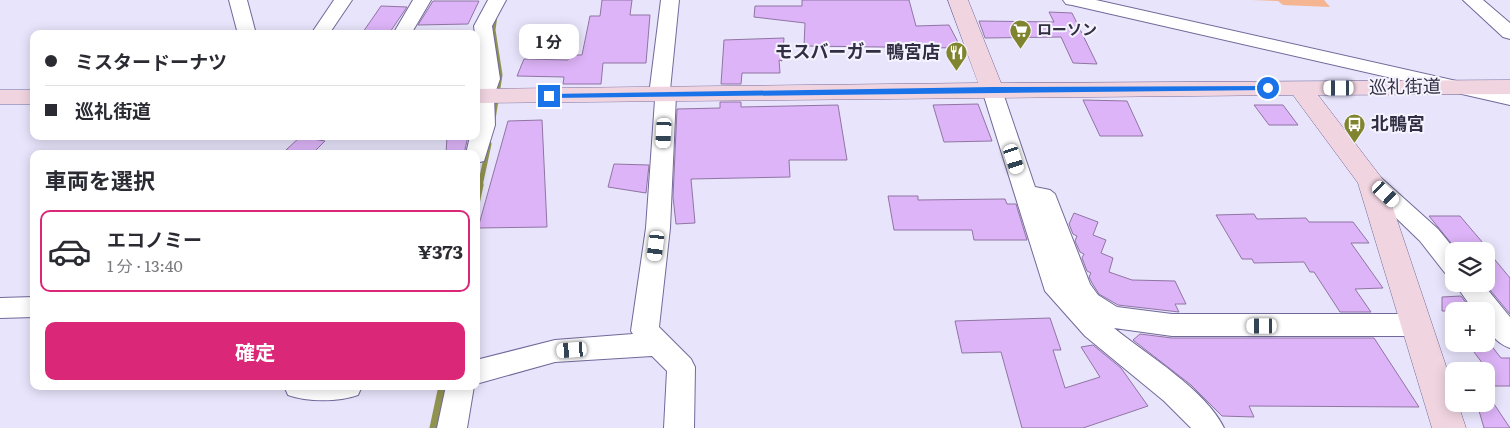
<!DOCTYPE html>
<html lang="ja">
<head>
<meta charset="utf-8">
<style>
  body { margin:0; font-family:Literata,"Noto Sans JP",serif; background:#f2f2f3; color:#2b2b33; height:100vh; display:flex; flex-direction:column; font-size:19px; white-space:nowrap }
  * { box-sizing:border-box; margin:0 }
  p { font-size:16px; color:#7c7c81 }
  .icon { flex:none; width:28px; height:28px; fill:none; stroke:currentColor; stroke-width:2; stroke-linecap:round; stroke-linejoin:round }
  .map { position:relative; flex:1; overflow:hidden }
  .panel { position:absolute; left:30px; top:150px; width:450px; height:240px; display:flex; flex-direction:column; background:#fff; border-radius:10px; box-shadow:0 2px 12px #0003 }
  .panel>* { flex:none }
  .guide { position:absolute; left:30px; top:30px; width:450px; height:110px; border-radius:10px; box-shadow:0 2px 12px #0003; display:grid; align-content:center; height:110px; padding:0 15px; background:#fff }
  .tools { position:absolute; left:1445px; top:242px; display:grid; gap:10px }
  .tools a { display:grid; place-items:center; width:50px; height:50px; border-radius:10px; background:#fff; box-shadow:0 2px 12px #0003; font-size:25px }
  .end { position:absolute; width:22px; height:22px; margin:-11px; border:6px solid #1a73e8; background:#fff; box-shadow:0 0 0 2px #fff }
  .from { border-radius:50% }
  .bubble { position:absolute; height:35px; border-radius:10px; background:#fff; box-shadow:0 2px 12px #0003; font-size:16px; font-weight:700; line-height:35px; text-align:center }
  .car { position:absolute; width:15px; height:30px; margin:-15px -8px; border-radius:6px; box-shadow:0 0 4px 1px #0007; background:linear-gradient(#fff 24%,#345 0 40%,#fff 0 76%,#345 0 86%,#fff 0) }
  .guide b { display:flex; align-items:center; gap:18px; height:48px; font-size:19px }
  .guide b+b { border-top:1px solid #e1e1e2 }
  .guide i { width:12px; height:12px; background:#2b2b33 }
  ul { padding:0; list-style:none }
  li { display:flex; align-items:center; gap:15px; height:82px; margin:0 10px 8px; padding:0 5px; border:2px solid transparent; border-radius:10px }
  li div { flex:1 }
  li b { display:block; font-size:19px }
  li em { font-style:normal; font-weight:700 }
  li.selected { border-color:#db2777 }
  li>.icon { width:45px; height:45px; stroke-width:1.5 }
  h2 { padding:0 15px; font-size:22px; line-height:60px }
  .cta { display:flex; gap:10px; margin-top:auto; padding:10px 15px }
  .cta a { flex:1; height:58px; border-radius:10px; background:#db2777; color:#fff; font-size:20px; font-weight:700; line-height:58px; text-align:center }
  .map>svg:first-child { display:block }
</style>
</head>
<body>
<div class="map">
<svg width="1510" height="428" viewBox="0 0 1510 428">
  <rect width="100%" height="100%" fill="#e7e4fb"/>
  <!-- green -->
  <path fill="#f4b590" d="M1252 0H1324L1330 7 1283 5 1278 1Z"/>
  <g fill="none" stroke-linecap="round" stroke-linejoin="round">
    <!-- stream-far1 -->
    <path stroke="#90924f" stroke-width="5" d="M493 119 500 75 493 30 495 15
      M480 186 489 144"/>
    <!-- stream -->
    <path stroke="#90924f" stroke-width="7" d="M476 204 480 185
      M433 428 442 386"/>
  </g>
  <!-- building -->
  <path fill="#ddb4f8" stroke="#9075a3" d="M602 0H632L630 15H650L646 63H603L601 84H563L564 77 517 76 524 59 568 60 570 55H582L590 16H600Z
    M802 0H909L916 26 949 25 961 48 804 46 805 23 754 17 755 6H802Z
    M433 1H479L468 24 418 25Z
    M381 6 407 7 390 32H363Z
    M1049 12 1072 13 1097 64 1073 63 1061 37 985 38 979 21 1054 22Z
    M784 38 782 61 779 60 780 73H742L741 84H721L724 40Z
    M1083 100 1127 101 1143 136H1100Z
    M720 102H741V107L838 105 847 160H789L790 177 691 179 695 223 676 224 673 197 677 109 720 108Z
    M978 104 992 141 944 142 933 105Z
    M1254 105H1283L1298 125H1269Z
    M542 120 547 227 478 228 508 121Z
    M447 136H468L464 154H446Z
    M300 137 325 141 312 154 286 150Z
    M614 164 649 165 646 193 608 187Z
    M888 196H918V200L1005 199 1007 204H1016L1027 240H974L972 230H894Z
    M1074 213 1098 222 1093 235 1106 240 1101 253 1113 258 1109 272 1132 280 1175 281 1186 304H1175L1179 312 1118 305 1099 294 1092 283 1089 277 1091 273 1087 271 1082 258 1084 254 1080 252 1075 241 1077 236 1073 234 1069 224Z
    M1254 214 1257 219 1306 218 1309 222H1353L1369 243H1351L1383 288 1355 289 1371 312H1340L1314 272H1310L1304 262 1254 263 1252 259H1242L1216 215Z
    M1429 216H1460L1483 243H1451Z
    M1486 249 1510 278V314L1486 285Z
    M1461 296 1472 311H1442V297Z
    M1050 318 1061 350H1053L1065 388 1100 377 1081 347 1093 345 1121 368 1148 406 1083 428H1022L1001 352 962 353 955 321Z
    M1140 334 1172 338H1374L1419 407 1249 406 1254 417 1222 416 1191 385 1133 340Z
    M1468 344H1490L1501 358H1510V386H1486V368Z
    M1477 404H1494L1510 428H1484Z"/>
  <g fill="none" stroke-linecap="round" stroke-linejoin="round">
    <defs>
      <path id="street" d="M229 0H247L256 34H238Z
        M334 0H352L329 34H311Z
        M413 0H431L411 34H393Z
        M488 0H506L492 26 500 79 494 96 495 125 484 161 476 163V154H466L470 136H476V89L480 79 474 26Z
        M661 0H679L670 90 676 95 670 228 659 327 691 359 695 367 694 428H664L667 371 652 356 555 362 476 384V360L555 340 633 334 631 331 646 228 655 100 649 95Z
        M1063 0H1096L1510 93V105L1072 5 1066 4Z
        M1463 0H1483L1510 23V39L1503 37Z
        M992 84 999 86 1002 90 1035 187 1050 190 1055 194 1090 284 1098 295 1117 307 1172 314H1417L1427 317 1430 325 1427 333 1417 336H1172L1114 328C1147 355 1206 390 1224 428H1191L1164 401 1085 336 1045 291 982 90 985 86Z
        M1371 173 1379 176 1438 229 1456 251H1454V275L1445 273 1420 241 1363 186 1360 181 1363 176Z
        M1455 284H1483L1510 317V348C1493 342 1486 328 1486 311H1474Z
        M34 297V317L0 318V298Z
        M284 386H362L358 395C339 402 307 402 288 395Z
        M446 386H474L467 428H437Z"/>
      <path id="secondary" d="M948 0H968L1001 83 1510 80V94L1318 95 1384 181 1454 390V404H1458L1466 428H1432L1358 183 1293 95 476 103V89L978 83Z
        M0 90H34V104H0Z"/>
    </defs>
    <!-- street casing -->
    <use href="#street" stroke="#71699a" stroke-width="2"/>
    <!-- secondary casing -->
    <use href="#secondary" stroke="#71699a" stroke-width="1"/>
    <!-- street -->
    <use href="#street" fill="#fff" fill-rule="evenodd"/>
    <!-- secondary -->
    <use href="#secondary" fill="#f0d5e1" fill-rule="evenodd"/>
  </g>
  <!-- route -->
  <path fill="#1a73e8" d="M1268 86 1270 90 549 98 546 96 549 94 992 87Z"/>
  <!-- icons -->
  <defs>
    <symbol id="supermarket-pin" viewBox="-11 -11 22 30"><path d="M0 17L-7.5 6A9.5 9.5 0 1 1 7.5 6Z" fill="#80842e" stroke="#f4f3fe"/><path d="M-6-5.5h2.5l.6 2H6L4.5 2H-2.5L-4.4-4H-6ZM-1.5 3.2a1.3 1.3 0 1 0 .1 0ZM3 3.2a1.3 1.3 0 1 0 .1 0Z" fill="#fff"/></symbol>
    <symbol id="restaurant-pin" viewBox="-11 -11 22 30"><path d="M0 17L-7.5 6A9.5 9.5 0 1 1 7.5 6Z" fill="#80842e" stroke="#f4f3fe"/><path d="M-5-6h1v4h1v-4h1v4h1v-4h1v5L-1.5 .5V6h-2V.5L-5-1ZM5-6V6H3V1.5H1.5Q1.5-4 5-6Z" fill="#fff"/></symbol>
    <symbol id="bus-pin" viewBox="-11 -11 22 30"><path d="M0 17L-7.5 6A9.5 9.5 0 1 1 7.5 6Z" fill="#80842e" stroke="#f4f3fe"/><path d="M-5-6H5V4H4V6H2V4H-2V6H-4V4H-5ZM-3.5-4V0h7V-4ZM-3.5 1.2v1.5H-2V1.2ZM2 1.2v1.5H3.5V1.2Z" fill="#fff"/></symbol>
  </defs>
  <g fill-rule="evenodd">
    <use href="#supermarket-pin" x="1008" y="18" width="25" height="34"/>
    <use href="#restaurant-pin" x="944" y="40" width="25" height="34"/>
    <use href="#bus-pin" x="1342" y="112" width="25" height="34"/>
  </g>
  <g text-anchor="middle" stroke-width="4" stroke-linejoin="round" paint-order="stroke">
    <!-- far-poi labels -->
    <g font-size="15" font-weight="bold" fill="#322f44" stroke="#f4f3fe" text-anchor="start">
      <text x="1037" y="35">ローソン</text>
    </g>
    <!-- poi labels -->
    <g font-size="18" font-weight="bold" fill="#322f44" stroke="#f4f3fe" text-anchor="end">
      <text x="940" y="58">モスバーガー 鴨宮店</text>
      <text x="1371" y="130" text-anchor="start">北鴨宮</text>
    </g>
    <!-- street labels -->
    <g font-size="18" fill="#322f44" stroke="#f4f3fe">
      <text transform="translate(1405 87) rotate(-1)" y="6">巡礼街道</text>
    </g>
  </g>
</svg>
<div class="tools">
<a><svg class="icon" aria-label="layers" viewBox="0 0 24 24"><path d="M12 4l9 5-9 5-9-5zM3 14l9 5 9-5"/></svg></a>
<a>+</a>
<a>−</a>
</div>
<i class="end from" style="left:1268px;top:88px"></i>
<i class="end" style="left:549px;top:96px"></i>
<div class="bubble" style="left:519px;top:24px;width:60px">1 分</div>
<i class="car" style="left:1339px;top:88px;rotate:270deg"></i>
<i class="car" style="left:664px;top:133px;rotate:183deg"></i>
<i class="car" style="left:1014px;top:159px;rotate:162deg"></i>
<i class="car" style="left:1386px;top:194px;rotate:133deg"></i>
<i class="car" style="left:656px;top:246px;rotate:187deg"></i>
<i class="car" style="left:1262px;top:326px;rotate:270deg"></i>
<i class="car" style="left:572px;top:350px;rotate:266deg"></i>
<div class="guide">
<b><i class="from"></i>ミスタードーナツ</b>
<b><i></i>巡礼街道</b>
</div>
<section class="panel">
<h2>車両を選択</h2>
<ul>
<li class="selected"><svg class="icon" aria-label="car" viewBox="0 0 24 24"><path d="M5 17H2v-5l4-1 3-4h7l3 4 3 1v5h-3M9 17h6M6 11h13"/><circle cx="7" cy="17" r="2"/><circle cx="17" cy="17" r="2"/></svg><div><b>エコノミー</b><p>1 分 · 13:40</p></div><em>¥373</em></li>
</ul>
<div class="cta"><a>確定</a></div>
</section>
</div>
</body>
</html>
